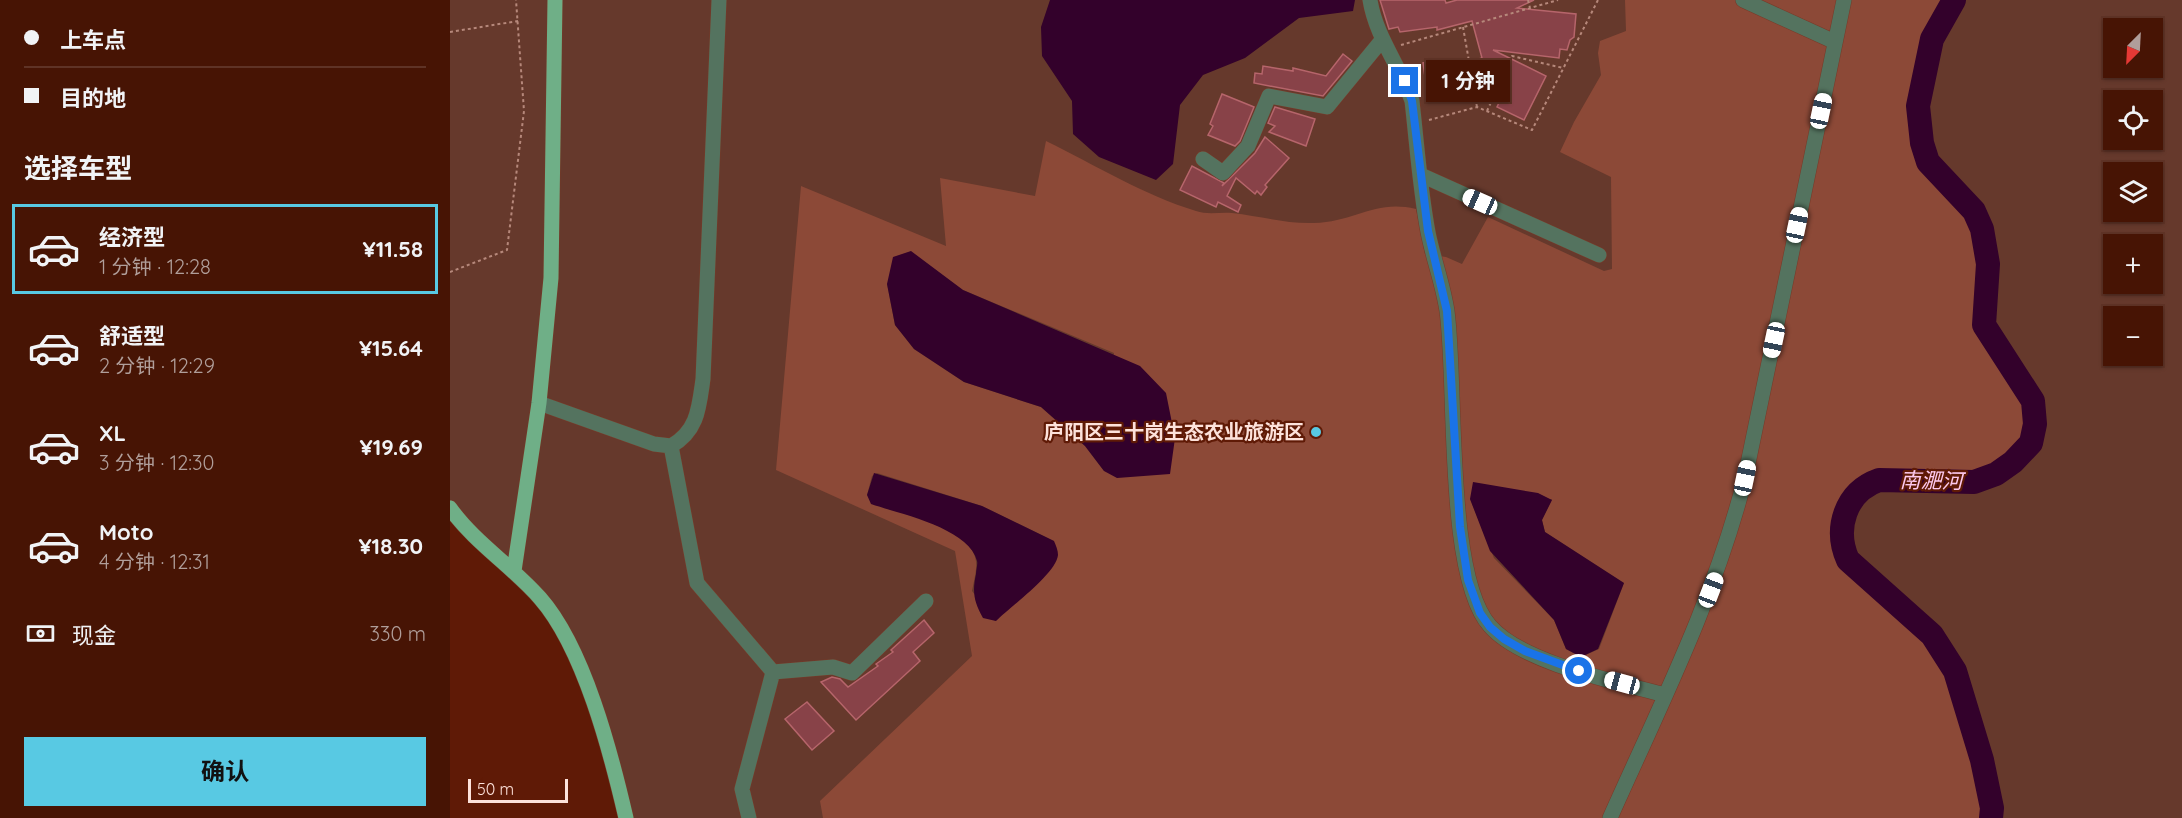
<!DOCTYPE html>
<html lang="zh">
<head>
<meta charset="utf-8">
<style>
  body { margin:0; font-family:Quicksand,"Noto Sans SC",sans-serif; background:#512113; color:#f1f3f6; height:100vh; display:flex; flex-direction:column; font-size:22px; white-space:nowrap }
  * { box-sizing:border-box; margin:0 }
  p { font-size:20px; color:#b09e9a }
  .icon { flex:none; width:33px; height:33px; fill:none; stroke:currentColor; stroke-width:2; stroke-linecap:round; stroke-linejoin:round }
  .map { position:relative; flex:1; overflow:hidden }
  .side { display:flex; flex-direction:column; background:#471404; width:450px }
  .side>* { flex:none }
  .guide { display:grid; align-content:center; height:132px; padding:0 24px; background:#471404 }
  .needle { width:39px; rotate:204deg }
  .controls { position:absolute; left:1653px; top:18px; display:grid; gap:12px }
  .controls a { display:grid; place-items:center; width:60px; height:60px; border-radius:0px; background:#471404; box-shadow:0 2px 4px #0004,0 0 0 2px #5f3326; font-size:30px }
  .scale { position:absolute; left:18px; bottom:15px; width:100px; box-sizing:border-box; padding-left:6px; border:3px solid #fde2db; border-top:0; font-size:16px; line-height:21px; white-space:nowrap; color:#fde2db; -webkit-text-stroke:4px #5f1a06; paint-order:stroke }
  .end { position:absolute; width:27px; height:27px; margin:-14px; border:8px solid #1a73e8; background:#fff; box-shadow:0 0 0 3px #fff }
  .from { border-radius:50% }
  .bubble { position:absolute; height:42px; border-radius:0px; background:#471404; box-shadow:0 2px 4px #0004,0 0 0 2px #5f3326; font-size:20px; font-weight:700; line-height:42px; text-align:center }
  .car { position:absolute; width:18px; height:36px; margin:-18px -9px; border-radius:8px; box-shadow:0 0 4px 2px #0007; background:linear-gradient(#fff 24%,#345 0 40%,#fff 0 76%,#345 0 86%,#fff 0) }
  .guide b { display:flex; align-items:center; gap:21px; height:57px; font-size:22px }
  .guide b+b { border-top:2px solid #5f3326 }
  .guide i { width:15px; height:15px; background:#f1f3f6 }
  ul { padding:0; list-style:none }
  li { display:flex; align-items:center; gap:18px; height:90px; margin:0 12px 9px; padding:0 12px; border:3px solid transparent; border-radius:0px }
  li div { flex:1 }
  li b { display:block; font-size:22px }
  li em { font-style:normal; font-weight:700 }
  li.active { border-color:#58c9e3 }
  li>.icon { width:54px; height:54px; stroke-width:1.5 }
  h2 { padding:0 24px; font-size:27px; line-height:72px }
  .pay { display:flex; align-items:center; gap:15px; height:66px; padding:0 24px; font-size:22px }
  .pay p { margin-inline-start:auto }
  .action { display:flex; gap:12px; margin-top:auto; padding:12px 24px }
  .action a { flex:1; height:69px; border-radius:0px; background:#58c9e3; color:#111; font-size:24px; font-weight:700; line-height:69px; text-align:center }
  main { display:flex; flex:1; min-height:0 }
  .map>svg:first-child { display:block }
</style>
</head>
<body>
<main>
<section class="side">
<div class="guide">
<b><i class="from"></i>上车点</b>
<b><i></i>目的地</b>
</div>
<h2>选择车型</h2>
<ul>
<li class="active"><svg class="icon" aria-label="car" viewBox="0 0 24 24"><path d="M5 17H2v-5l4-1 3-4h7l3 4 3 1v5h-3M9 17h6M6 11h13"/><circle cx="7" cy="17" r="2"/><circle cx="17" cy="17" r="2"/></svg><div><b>经济型</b><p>1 分钟 · 12:28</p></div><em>¥11.58</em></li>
<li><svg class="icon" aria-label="car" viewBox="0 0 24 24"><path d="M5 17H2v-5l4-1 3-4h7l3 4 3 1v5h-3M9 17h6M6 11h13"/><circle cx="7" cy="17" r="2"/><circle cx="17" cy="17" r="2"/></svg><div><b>舒适型</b><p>2 分钟 · 12:29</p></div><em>¥15.64</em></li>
<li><svg class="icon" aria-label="car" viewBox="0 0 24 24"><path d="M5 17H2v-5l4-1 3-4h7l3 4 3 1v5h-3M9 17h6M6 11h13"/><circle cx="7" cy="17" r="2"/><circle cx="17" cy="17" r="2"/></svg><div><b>XL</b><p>3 分钟 · 12:30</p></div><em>¥19.69</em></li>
<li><svg class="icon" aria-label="car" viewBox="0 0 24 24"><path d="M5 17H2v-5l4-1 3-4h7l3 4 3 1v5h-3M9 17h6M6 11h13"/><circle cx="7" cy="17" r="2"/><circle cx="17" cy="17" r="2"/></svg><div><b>Moto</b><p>4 分钟 · 12:31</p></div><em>¥18.30</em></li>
</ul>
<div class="pay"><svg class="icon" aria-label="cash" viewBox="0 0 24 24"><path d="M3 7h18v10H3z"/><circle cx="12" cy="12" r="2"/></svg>现金<p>330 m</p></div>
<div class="action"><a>确认</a></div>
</section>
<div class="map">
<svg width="1732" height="818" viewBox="0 0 1732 818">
  <rect width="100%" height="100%" fill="#5f1a06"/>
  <!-- green -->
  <path fill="#66392c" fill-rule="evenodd" d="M0 0H1732V818H176L110 625 0 508ZM1664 28H1702V68H1664ZM1664 100H1702V140H1664ZM1664 172H1702V212H1664ZM1664 244H1702V284H1664ZM1664 316H1702V356H1664Z"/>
  <!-- forest -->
  <path fill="#8c4937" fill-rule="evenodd" d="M1175 0H1504L1482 39 1468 106 1472 143 1478 162 1524 211 1532 229 1538 264 1534 325 1583 401 1585 424 1581 443 1563 462 1546 474 1524 482 1430 480C1395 492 1384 529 1398 560L1482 635 1505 671 1532 760 1542 808 1541 818H373L370 801 522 656 505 551 326 470 351 186 496 246 490 178 585 196 596 141C645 165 694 195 746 211 757 215 770 212 782 213 810 216 836 224 864 223 905 222 925 199 966 209L975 254 996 257 1012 264 1038 217 1154 271 1162 269 1161 177 1110 152 1124 122 1151 75 1148 53 1150 41 1176 31ZM461 252 513 290 664 353 654 471 635 446 591 407 514 382 464 349 445 325 437 284ZM427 473 532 506 604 541 572 596 545 621 522 591C528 562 531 555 507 534L417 495 422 476ZM1020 499H1102L1092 520 1095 532 1174 583 1149 649 1131 657 1116 649 1104 620 1044 558Z"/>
  <!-- water -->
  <path fill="#33012b" d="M600 0H905L903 11 849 18 795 58 753 75 730 105 723 164 706 180 649 157 623 134 622 101 592 56 591 27Z
    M461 251 513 290 690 366 716 393 725 438 720 474 667 478 654 471 635 446 591 407 514 382 464 349 445 325 437 284 443 257Z
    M424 473 532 506 604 541C606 546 608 550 608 555 606 574 560 607 546 621L533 618C524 602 522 592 526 574 526 570 528 564 527 561 519 528 450 514 421 504L417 495Z
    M1023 482 1088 493 1102 500 1092 520 1095 532 1174 583 1148 649 1131 657 1116 649 1104 620 1040 551 1020 499Z"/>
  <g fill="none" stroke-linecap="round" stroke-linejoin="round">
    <!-- river -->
    <path stroke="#33012b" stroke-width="24" d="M1504 0 1482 39 1468 106 1472 143 1478 162 1524 211 1532 229 1538 264 1534 325 1583 401 1585 424 1581 443 1563 462 1546 474 1524 482 1429 480C1395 492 1384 529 1398 560L1482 635 1505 671 1532 760 1542 808 1541 818"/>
  </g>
  <!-- building -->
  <path fill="#884248" stroke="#b6656b" stroke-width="1.5" d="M930 0H995L996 3 1007 0H1084L1067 8 1126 14 1124 37 1120 40 1117 50 1110 49 1109 58 1043 50 1096 76 1074 120 1047 107 1059 82 1032 87 1025 60 1032 58 1022 21 987 30V27L950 32 948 27 939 29Z
    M893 54 902 61 873 96 804 83 805 73 812 74 813 66 843 71V68L876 76Z
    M987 61 988 67 999 65 1001 76 991 78V82L976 84 973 63Z
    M772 94 804 107 790 141 785 146 758 135 763 126 760 124Z
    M825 107 865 119 856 146 819 132 825 126 818 123Z
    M815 137 839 158 815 185 817 187 811 195 807 191 805 194 786 178 777 196 791 205 788 212 768 202 766 207 730 190 742 166 774 183 772 186 805 153Z
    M474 620 484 633 463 652 470 661 406 720 371 682 382 677 390 679 398 687 428 666 426 664 443 652 441 650Z
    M357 702 384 731 362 750 335 719Z"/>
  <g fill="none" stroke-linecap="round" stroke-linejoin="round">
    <defs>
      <path id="minor" d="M920 0C926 37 950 66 962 101 967 145 970 189 978 232 983 258 993 284 997 311 1007 384 995 576 1040 626 1072 663 1167 682 1215 695
        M1293 0 1385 42
        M753 159 773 173 798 146 819 96 877 107 932 40
        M971 175 1149 255
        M89 403 204 444 221 446C248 431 249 407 253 379L269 0
        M221 446 247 583 323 672 383 667 402 673 476 601
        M299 818 292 789 323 672
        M1160 818C1210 706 1265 597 1295 478L1394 0"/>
      <path id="major" d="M0 508C24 542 63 567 90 598 134 648 161 753 176 818
        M64 571 89 403 101 278 105 0"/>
    </defs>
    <!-- minor casing -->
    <use href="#minor" stroke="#783a28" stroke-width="16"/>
    <!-- major casing -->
    <use href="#major" stroke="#783a28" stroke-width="16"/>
    <!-- path -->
    <path stroke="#b6887b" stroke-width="2" stroke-dasharray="3 3" stroke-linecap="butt" d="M1078 0 1080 8
      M1013 27 1027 107
      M0 32 68 21
      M951 45 1108 0
      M1037 111 1062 56 1113 68
      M979 120 1027 107 1082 130 1148 0
      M0 272 57 250 74 111 66 0"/>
    <!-- minor -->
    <use href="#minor" stroke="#54735f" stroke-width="15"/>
    <!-- major -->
    <use href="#major" stroke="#6faf87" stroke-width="15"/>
  </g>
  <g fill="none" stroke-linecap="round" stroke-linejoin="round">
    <!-- route -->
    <path stroke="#1a73e8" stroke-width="8" d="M955 81 962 101 978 231 997 311 1010 527 1018 580 1030 613 1040 627 1054 639 1075 651 1129 671"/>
  </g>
  <!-- markers -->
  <circle fill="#58c9e3" stroke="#5f1a06" stroke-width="2" cx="866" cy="432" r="6"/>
  <g text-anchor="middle" stroke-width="4.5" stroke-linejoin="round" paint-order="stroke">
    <!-- poi labels -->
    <g font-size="20" font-weight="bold" fill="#fde2db" stroke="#5f1a06" text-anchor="end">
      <text x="854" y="439">庐阳区三十岗生态农业旅游区</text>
    </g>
    <!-- water labels -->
    <g font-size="21" font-style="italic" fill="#fdc9ef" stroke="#5f1a06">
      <text transform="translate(1481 481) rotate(1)" y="7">南淝河</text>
    </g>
  </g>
</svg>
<div class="controls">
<a><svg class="needle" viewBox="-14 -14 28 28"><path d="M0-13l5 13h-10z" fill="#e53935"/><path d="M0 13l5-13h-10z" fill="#b09e9a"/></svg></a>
<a><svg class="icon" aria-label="locate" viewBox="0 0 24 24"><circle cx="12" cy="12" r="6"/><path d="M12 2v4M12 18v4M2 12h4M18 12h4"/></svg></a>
<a><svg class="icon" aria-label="layers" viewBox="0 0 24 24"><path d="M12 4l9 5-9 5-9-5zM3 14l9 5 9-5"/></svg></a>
<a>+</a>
<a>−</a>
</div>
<div class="scale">50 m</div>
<i class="end from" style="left:1129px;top:671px"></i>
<i class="end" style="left:955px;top:81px"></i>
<div class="bubble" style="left:976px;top:60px;width:84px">1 分钟</div>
<i class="car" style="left:1371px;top:111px;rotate:12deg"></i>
<i class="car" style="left:1030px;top:202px;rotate:294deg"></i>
<i class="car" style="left:1347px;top:225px;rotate:12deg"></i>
<i class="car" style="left:1324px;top:340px;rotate:192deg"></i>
<i class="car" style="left:1295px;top:478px;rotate:12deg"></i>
<i class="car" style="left:1261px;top:590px;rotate:21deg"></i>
<i class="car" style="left:1172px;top:683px;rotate:285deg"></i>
</div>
</main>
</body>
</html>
